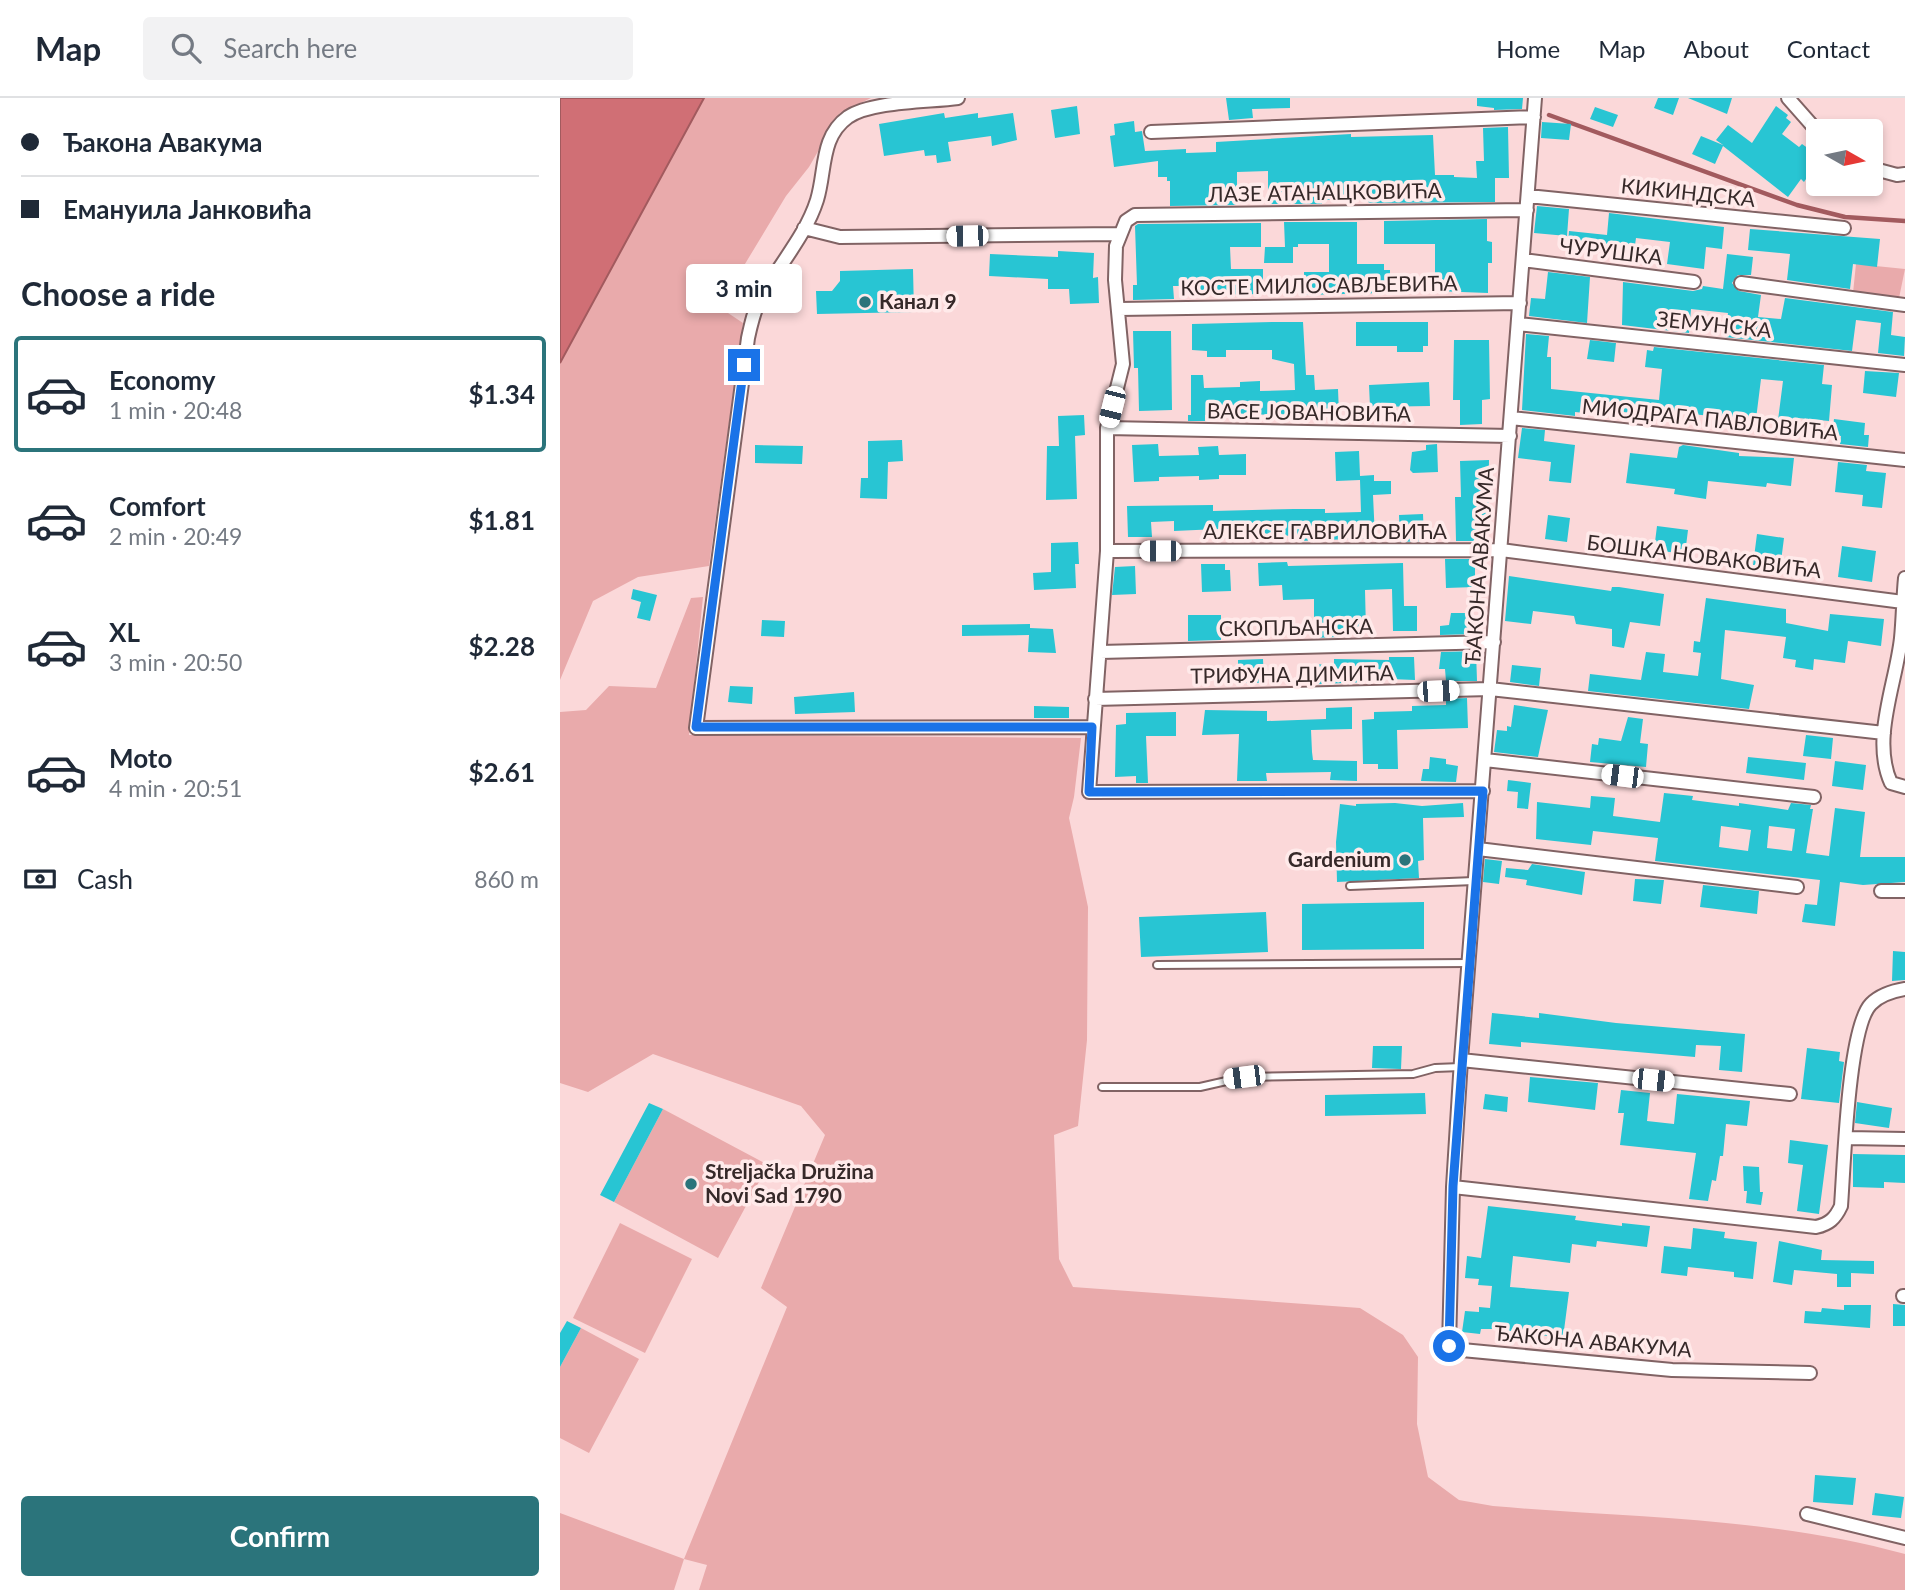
<!DOCTYPE html>
<html lang="en">
<head>
<meta charset="utf-8">
<style>
  body { margin:0; font-family:Lato,sans-serif; background:#f2f2f3; color:#1f2937; height:100vh; display:flex; flex-direction:column; font-size:26px; white-space:nowrap }
  * { box-sizing:border-box; margin:0 }
  p { font-size:23px; color:#747a83 }
  .icon { flex:none; width:38px; height:38px; fill:none; stroke:currentColor; stroke-width:2; stroke-linecap:round; stroke-linejoin:round }
  .map { position:relative; flex:1; overflow:hidden }
  .sheet { display:flex; flex-direction:column; background:#fff; width:560px }
  .sheet>* { flex:none }
  .hud { display:grid; align-content:center; height:154px; padding:0 21px; background:#fff }
  .needle { width:46px; rotate:99deg }
  .controls { position:absolute; left:1246px; top:21px; display:grid; gap:14px }
  .controls a { display:grid; place-items:center; width:77px; height:77px; border-radius:7px; background:#fff; box-shadow:0 4px 10px #0003; font-size:35px }
  .end { position:absolute; width:32px; height:32px; margin:-16px; border:9px solid #1a73e8; background:#fff; box-shadow:0 0 0 4px #fff }
  .from { border-radius:50% }
  .bubble { position:absolute; height:49px; border-radius:7px; background:#fff; box-shadow:0 4px 10px #0003; font-size:23px; font-weight:700; line-height:49px; text-align:center }
  .car { position:absolute; width:21px; height:42px; margin:-21px -10px; border-radius:9px; box-shadow:0 0 5px 2px #0007; background:linear-gradient(#fff 24%,#345 0 40%,#fff 0 76%,#345 0 86%,#fff 0) }
  .hud b { display:flex; align-items:center; gap:24px; height:66px; font-size:26px }
  .hud b+b { border-top:2px solid #e0e1e3 }
  .hud i { width:18px; height:18px; background:#1f2937 }
  ul { padding:0; list-style:none }
  li { display:flex; align-items:center; gap:21px; height:116px; margin:0 14px 10px; padding:0 7px; border:4px solid transparent; border-radius:7px }
  li div { flex:1 }
  li b { display:block; font-size:26px }
  li em { font-style:normal; font-weight:700 }
  li.current { border-color:#2b747b }
  li>.icon { width:63px; height:63px; stroke-width:1.5 }
  h2 { padding:0 21px; font-size:32px; line-height:84px }
  .pay { display:flex; align-items:center; gap:18px; height:77px; padding:0 21px; font-size:26px }
  .pay p { margin-inline-start:auto }
  .button { display:flex; gap:14px; margin-top:auto; padding:14px 21px }
  .button a { flex:1; height:80px; border-radius:7px; background:#2b747b; color:#fff; font-size:28px; font-weight:700; line-height:80px; text-align:center }
  header { display:flex; align-items:center; gap:42px; box-sizing:border-box; height:98px; padding:0 35px; background:#fff; border-bottom:2px solid #e0e1e3 }
  header strong { font-size:33px }
  nav { display:flex; gap:38px; margin-inline-start:auto; font-size:24px }
  .search { width:490px; height:63px; background:#f2f2f3; display:flex; align-items:center; gap:18px; box-sizing:border-box; padding:0 24px; border-radius:7px; color:#747a83; font-size:26px }
  main { display:flex; flex:1; min-height:0 }
  .map>svg:first-child { display:block }
</style>
</head>
<body>
<header>
<strong>Map</strong>
<div class="search"><svg class="icon" aria-label="search" viewBox="0 0 24 24"><circle cx="10" cy="10" r="6"/><path d="M15 15l6 6"/></svg>Search here</div>
<nav><a>Home</a><a>Map</a><a>About</a><a>Contact</a></nav>
</header>
<main>
<section class="sheet">
<div class="hud">
<b><i class="from"></i>Ђакона Авакума</b>
<b><i></i>Емануила Јанковића</b>
</div>
<h2>Choose a ride</h2>
<ul>
<li class="current"><svg class="icon" aria-label="car" viewBox="0 0 24 24"><path d="M5 17H2v-5l4-1 3-4h7l3 4 3 1v5h-3M9 17h6M6 11h13"/><circle cx="7" cy="17" r="2"/><circle cx="17" cy="17" r="2"/></svg><div><b>Economy</b><p>1 min · 20:48</p></div><em>$1.34</em></li>
<li><svg class="icon" aria-label="car" viewBox="0 0 24 24"><path d="M5 17H2v-5l4-1 3-4h7l3 4 3 1v5h-3M9 17h6M6 11h13"/><circle cx="7" cy="17" r="2"/><circle cx="17" cy="17" r="2"/></svg><div><b>Comfort</b><p>2 min · 20:49</p></div><em>$1.81</em></li>
<li><svg class="icon" aria-label="car" viewBox="0 0 24 24"><path d="M5 17H2v-5l4-1 3-4h7l3 4 3 1v5h-3M9 17h6M6 11h13"/><circle cx="7" cy="17" r="2"/><circle cx="17" cy="17" r="2"/></svg><div><b>XL</b><p>3 min · 20:50</p></div><em>$2.28</em></li>
<li><svg class="icon" aria-label="car" viewBox="0 0 24 24"><path d="M5 17H2v-5l4-1 3-4h7l3 4 3 1v5h-3M9 17h6M6 11h13"/><circle cx="7" cy="17" r="2"/><circle cx="17" cy="17" r="2"/></svg><div><b>Moto</b><p>4 min · 20:51</p></div><em>$2.61</em></li>
</ul>
<div class="pay"><svg class="icon" aria-label="cash" viewBox="0 0 24 24"><path d="M3 7h18v10H3z"/><circle cx="12" cy="12" r="2"/></svg>Cash<p>860 m</p></div>
<div class="button"><a>Confirm</a></div>
</section>
<div class="map">
<svg width="1345" height="1492" viewBox="0 0 1345 1492">
  <rect width="100%" height="100%" fill="#fbd8d9"/>
  <!-- green -->
  <path fill="#e9aaab" d="M144 0H311L280 15 249 69 226 98 159 209 183 225 149 468 78 479 33 503 0 582V265Z
    M1296 166 1345 171 1339 200 1293 195Z
    M143 499 129 637 521 640 514 699 509 720 528 809 527 942 518 1028 494 1037 499 1161 513 1189 800 1210 843 1237 858 1259 857 1326 868 1379 899 1402 933 1408C1071 1420 1211 1419 1345 1456V1492H139L147 1467 124 1461 114 1492H0V1415L124 1461 227 1209 201 1190 265 1037 241 1008 93 956 28 994 0 985V614L26 612 49 588 96 590 131 500Z
    M103 1011 208 1067 158 1160 54 1104Z
    M60 1125 132 1161 85 1255 13 1220Z
    M21 1230 79 1261 29 1355 0 1340V1269Z"/>
  <!-- water -->
  <path fill="#d06f75" stroke="#a25a5e" stroke-width="2" d="M0 0H144L0 265Z"/>
  <g fill="none" stroke-linecap="round" stroke-linejoin="round">
    <!-- stream -->
    <path stroke="#a25a5e" stroke-width="4.5" d="M989 17 1237 107 1285 119 1345 123"/>
  </g>
  <!-- building -->
  <path fill="#28c5d3" fill-rule="evenodd" d="M666 0H730V10L692 11 693 20 669 22Z
    M917 0H963L962 11 934 12V10L917 8Z
    M1098 0H1119L1113 17 1094 10Z
    M1128 0H1172L1167 16Z
    M517 8 520 36 495 40 491 12Z
    M1216 8 1228 17 1226 20 1231 24 1222 36 1239 49 1242 46 1256 56 1253 59 1258 63 1244 84 1241 81 1228 99 1163 48 1155 66 1132 56 1141 38 1163 47 1156 42 1168 27 1192 45Z
    M1035 9 1058 17 1053 29 1030 21Z
    M384 15 385 20 418 15V20L453 15 457 42 432 48 431 38 388 44 391 63 377 65 376 57 365 58 364 52 324 58 319 26Z
    M574 23 575 34 582 33 585 53 626 51V55L656 54V44L791 36V39L873 37 875 77H894V79L917 80 916 63H924L923 30 948 29 949 80H935V104L811 105 805 103V98H772V102H762V106H708V73L677 74V107L610 108V83H607V79H598V63L554 69 550 38 555 37 554 26Z
    M982 24 1011 26 1009 42 981 40Z
    M977 108 1009 111 1007 138 974 135Z
    M1049 115 1164 129 1162 151 1146 149 1144 171 1107 166 1110 144 1076 140 1074 154 1008 146 1009 133 1047 137Z
    M927 121V143L932 144V165H928V195L875 193V146H824V123Z
    M724 124H797V166H824V172H830V189H824V195L744 197V174H769V146H738V149H733V165H704L705 149H732H725Z
    M701 125V149H670L671 171H703V196L639 197 640 188H613L614 201 573 202V187H577L575 128 578 126Z
    M1190 131 1320 141 1317 169 1293 166 1290 191 1227 182 1230 156 1188 152Z
    M498 153 534 155 533 180 538 179 539 205 510 206 509 191H488V181L429 178 430 156 498 159Z
    M1167 156 1193 159 1191 177H1178L1172 185 1179 193 1201 197 1198 219 1221 221 1225 200 1333 214 1331 237 1345 239 1344 258 1318 255 1321 225 1296 222 1292 253 1165 239 1168 215 1131 211 1129 235 1062 227 1063 184 1133 193 1142 191 1143 188 1163 191Z
    M353 171 354 214 257 216 256 193H272L280 183V173Z
    M988 174 1030 179 1027 225 969 218 971 200 985 201Z
    M712 224H743L746 277H754L755 292 778 291 779 316 645 317V323H628V317H631V277H643L644 290 680 289V284L700 283V293L735 292 734 266 712 261V252H666V259H647V253L632 252V226Z
    M796 224H868V248H863V254H837V248H796Z
    M573 233H611L612 312 579 313 578 270H574Z
    M966 236 989 238 987 259H991V291L1060 298 1099 302 1102 271 1085 269 1087 252 1093 253 1094 249 1264 267 1262 286 1272 287 1269 323 1238 320 1237 332 1217 330 1223 283 1201 281 1195 329 1169 327 1170 320 1094 312 1093 317 1044 312V317L1015 314V318L962 312Z
    M894 242H929L930 301 922 302V326L900 327V302H893Z
    M1030 242 1056 245 1054 264 1027 261Z
    M1305 273 1339 275 1336 299 1303 295Z
    M869 284 870 308 810 309 809 287Z
    M524 317 525 337 515 338 517 401 486 402 487 348H499L498 318Z
    M1274 321 1305 325 1304 337H1309L1308 349 1280 346 1281 338 1272 337Z
    M962 330 985 332 984 343 1015 347 1011 385 989 383 991 364 958 360Z
    M342 342 343 363 328 364 327 401 300 400 301 380H308V343Z
    M598 346 599 358 639 357 638 349 658 348 659 357 686 356V377H659V381L639 382V378L599 379V383L574 384 572 347Z
    M877 346 878 374 853 375 850 372 852 354 866 352V347Z
    M195 347 243 348 242 366 195 365Z
    M1123 347 1179 355V358L1234 360 1231 388 1207 385 1206 389 1148 383 1146 401 1114 396 1115 391 1066 385 1070 355 1117 360 1119 349Z
    M799 353 800 378 814 377V383H831V396L813 397 815 440 740 443V438L701 437 658 441V431L614 433V423L591 424 592 439H568L567 408 653 407V413L734 411H765V415L801 414 800 382 776 383 775 354Z
    M929 362 928 438 914 439V443H896L895 399H901L900 363Z
    M1278 364 1307 367 1306 373 1326 375 1322 410 1302 408 1303 397 1275 394Z
    M863 416 864 443 840 444 839 417Z
    M988 417 1010 420 1007 444 985 441Z
    M1097 428 1128 432 1125 456 1094 452Z
    M1197 436 1224 440 1220 471 1193 467Z
    M518 444 519 466H515L516 490 474 492 473 475 491 474V445Z
    M1282 448 1316 453 1312 484 1278 479Z
    M885 461H915V489L886 490Z
    M727 464 728 468 843 465 844 508H857V533H833L832 491 805 492 806 533 777 534V539L754 540V501L723 502 722 487 699 488 698 465Z
    M641 466H665V472H670L671 493 642 494Z
    M575 468 576 496 552 497 555 469Z
    M949 478 1051 493 1052 489H1059L1104 496 1100 528 1070 524 1064 550 1052 548V531L1016 526 1014 518 973 513 971 526 945 523Z
    M73 491 97 497 90 523 77 520 81 504 71 501Z
    M1146 500 1226 511V525L1268 533 1270 516 1324 521 1321 548 1288 543 1285 565 1254 561 1253 572 1235 569 1236 562 1223 560 1226 539 1165 532 1161 581 1194 587 1189 611 1028 593 1030 576 1081 582 1086 554 1105 556 1103 574 1138 578 1141 555 1133 554 1134 543 1140 544Z
    M891 515H909V519H916V536L880 537V528L889 527Z
    M628 517H661V542L628 543Z
    M202 522 225 523 224 539 201 538Z
    M470 526V530L493 531 496 555 468 554 469 537 402 538V527Z
    M916 553 917 583H886L885 571H879L881 554Z
    M829 559H854L855 582 830 581V572L805 573 806 584 740 587V567L774 566V561L829 562Z
    M703 561 704 585H678V562Z
    M952 567 981 570 979 588 950 584Z
    M170 588 193 589 192 606 168 604Z
    M294 594 295 614 235 616 234 599Z
    M907 600 908 630 837 632 838 671H818V666H803L802 622 814 621V614L852 613V608L886 607V601Z
    M954 607 988 612 978 659 934 654 937 632 947 633V628L951 629Z
    M474 608 509 609V620H474Z
    M792 609V631L751 632 752 654 753 662 797 663V683L770 682 771 674 706 675 707 683H677L679 636 642 637 645 612 707 613V623L766 621V610Z
    M616 614V638H586L588 685H576V678L555 679 556 627 566 626V615Z
    M1068 619 1083 621 1080 645 1088 646 1086 669 1030 664 1032 646 1038 647 1039 640 1061 643Z
    M1246 637 1273 640 1271 661 1243 658Z
    M870 659 886 661V666L898 668 896 684 861 683 863 671H869Z
    M1188 659 1246 665 1244 682 1186 675Z
    M1275 663 1306 667 1303 692 1272 688Z
    M948 682 971 685 968 711 957 710 958 694 947 693Z
    M1104 695 1133 698 1132 702 1179 708V705L1228 712 1231 705 1251 707 1250 711H1253L1246 755 1269 758 1275 710 1305 714 1300 759H1345V784L1303 787 1280 784 1275 828 1242 824 1245 806 1257 807 1260 782 1095 763 1098 740 1033 733 1031 747 976 741 977 704 1030 710 1031 698 1055 700 1053 718 1100 724ZM1161 728 1191 732 1188 753 1159 749ZM1209 728 1235 731 1232 753 1207 750Z
    M835 705 862 708 903 705 904 719 863 720 864 762 858 763 859 780 777 784 776 744 780 706 796 708V706Z
    M925 761 942 763 939 786 923 784Z
    M972 766 1025 774 1022 797 966 787 967 782 945 779 946 770 968 772Z
    M1075 781 1104 782 1101 806 1073 803Z
    M1143 787 1199 793 1197 816 1140 809Z
    M864 804V851L742 852V806Z
    M706 814 708 854 581 859 579 819Z
    M1333 853 1345 854V882L1332 883Z
    M932 915 979 920V915L1056 925 1185 936 1182 974 1159 972 1161 948 1136 947 1135 959 961 944V949L929 946Z
    M813 948H842L841 971 812 970Z
    M1247 950 1280 954 1279 963 1284 964 1279 1005 1241 1001Z
    M970 979 1038 985 1035 1012 968 1004Z
    M1061 992 1090 995 1087 1023 1114 1026 1117 996 1190 1003 1187 1028 1166 1026 1163 1058H1160L1156 1083 1152 1082 1148 1103 1129 1101 1136 1055 1060 1047 1064 1015H1058Z
    M865 995 866 1016 765 1018V997Z
    M925 996 948 999 947 1014 923 1011Z
    M1297 1004 1332 1010 1329 1030 1295 1025Z
    M89 1005 103 1011 54 1104 40 1097Z
    M1230 1042 1268 1047 1259 1116 1237 1113 1243 1067 1228 1065Z
    M1293 1056 1345 1057V1085L1324 1084V1090L1293 1089Z
    M1183 1068 1199 1069 1200 1094H1203L1201 1107 1186 1105 1187 1093H1184Z
    M928 1108 1016 1118 1015 1122 1062 1128V1125L1090 1128 1087 1149 1037 1143 1036 1149 1012 1146 1010 1165 953 1158 950 1189 1009 1194 1003 1240 936 1231H921L920 1236 902 1234 905 1213 919 1214V1209L930 1210 932 1188 918 1187 919 1181 905 1180 907 1158 921 1160Z
    M1133 1130 1165 1134 1164 1140 1197 1144 1193 1181 1174 1179V1174L1128 1169 1127 1178 1101 1175 1104 1148 1131 1151Z
    M1219 1143 1262 1152 1261 1162 1314 1163V1176L1291 1175V1189H1277V1176L1234 1172 1232 1187 1213 1184Z
    M1333 1206 1345 1207V1228H1333Z
    M1284 1207H1311L1310 1230 1244 1225 1245 1213 1261 1214 1262 1210 1284 1212Z
    M7 1223 21 1230 0 1269V1235Z
    M1255 1377 1296 1380 1293 1407 1253 1404Z
    M1315 1395 1344 1399 1341 1420 1312 1417Z"/>
  <g fill="none" stroke-linecap="round" stroke-linejoin="round">
    <defs>
      <path id="service" d="M790 788 914 783
        M597 867 909 865
        M542 989H640L684 979 853 976 875 970 901 969"/>
      <path id="minor" d="M398 0C369 4 312 3 288 19 260 39 266 73 257 102 246 137 219 167 201 199 194 212 191 226 188 240L136 630 532 629
        M975 0 901 962 893 1089 889 1248 902 1252 1112 1272 1250 1275
        M1228 0 1258 34
        M591 34 974 19
        M1311 70 1337 77 1345 76
        M968 98 1284 130
        M244 130 280 139 560 136
        M963 162 1134 184
        M1181 185 1345 207
        M559 211 960 205
        M958 226 1345 267
        M951 320 1345 362
        M547 330 950 338
        M547 453 941 452 1343 504
        M1345 480C1343 500 1343 520 1341 540 1336 586 1311 641 1331 685L1345 689
        M540 554 934 544
        M535 601 930 591 1324 635
        M925 662 1254 699
        M923 693 529 694 547 453V330L563 266 555 182 556 148 566 123 575 117 967 112
        M918 751 1237 789
        M1321 793H1345
        M901 962 1230 996
        M1287 1040 1345 1041
        M893 1089 1256 1129C1269 1126 1275 1121 1281 1108 1284 1070 1288 929 1311 906 1320 897 1333 893 1345 891
        M1343 1198H1345
        M1247 1416 1345 1440"/>
    </defs>
    <!-- service casing -->
    <use href="#service" stroke="#816364" stroke-width="10"/>
    <!-- minor casing -->
    <use href="#minor" stroke="#816364" stroke-width="16"/>
    <!-- service -->
    <use href="#service" stroke="#fff" stroke-width="6"/>
    <!-- minor -->
    <use href="#minor" stroke="#fff" stroke-width="12"/>
  </g>
  <g fill="none" stroke-linecap="round" stroke-linejoin="round">
    <!-- route -->
    <path stroke="#1a73e8" stroke-width="9" d="M184 267 136 629H532L529 694 923 693 893 1088 889 1248"/>
  </g>
  <!-- markers -->
  <g fill="#2b747b" stroke="#ffeaea" stroke-width="2.5">
    <circle cx="305" cy="204" r="7"/>
    <circle cx="845" cy="762" r="7"/>
    <circle cx="131" cy="1086" r="7"/>
  </g>
  <g text-anchor="middle" stroke-width="7" stroke-linejoin="round" paint-order="stroke">
    <!-- street labels -->
    <g font-size="21" fill="#362929" stroke="#ffeaea">
      <text transform="translate(765 95) rotate(-1)" y="7">ЛАЗЕ АТАНАЦКОВИЋА</text>
      <text transform="translate(1128 95) rotate(6)" y="7">КИКИНДСКА</text>
      <text transform="translate(1051 154) rotate(7)" y="7">ЧУРУШКА</text>
      <text transform="translate(759 188) rotate(-1)" y="7">КОСТЕ МИЛОСАВЉЕВИЋА</text>
      <text transform="translate(1154 227) rotate(6)" y="7">ЗЕМУНСКА</text>
      <text transform="translate(749 315) rotate(1)" y="7">ВАСЕ ЈОВАНОВИЋА</text>
      <text transform="translate(1150 322) rotate(6)" y="7">МИОДРАГА ПАВЛОВИЋА</text>
      <text x="765" y="441">АЛЕКСЕ ГАВРИЛОВИЋА</text>
      <text transform="translate(1144 459) rotate(7)" y="7">БОШКА НОВАКОВИЋА</text>
      <text transform="translate(920 468) rotate(-86)" y="7">ЂАКОНА АВАКУМА</text>
      <text transform="translate(736 530) rotate(-1)" y="7">СКОПЉАНСКА</text>
      <text transform="translate(732 577) rotate(-1)" y="7">ТРИФУНА ДИМИЋА</text>
      <text transform="translate(1033 1244) rotate(5)" y="7">ЂАКОНА АВАКУМА</text>
    </g>
    <!-- poi labels -->
    <g font-size="21" font-weight="bold" fill="#362929" stroke="#ffeaea" text-anchor="start">
      <text x="319" y="211">Канал 9</text>
      <text x="831" y="769" text-anchor="end">Gardenium</text>
      <text x="145" y="1081">Streljačka Družina<tspan x="145" dy="24">Novi Sad 1790</tspan></text>
    </g>
  </g>
</svg>
<div class="controls">
<a><svg class="needle" viewBox="-14 -14 28 28"><path d="M0-13l5 13h-10z" fill="#e53935"/><path d="M0 13l5-13h-10z" fill="#747a83"/></svg></a>
</div>
<i class="end from" style="left:889px;top:1248px"></i>
<i class="end" style="left:184px;top:267px"></i>
<div class="bubble" style="left:126px;top:166px;width:116px">3 min</div>
<i class="car" style="left:407px;top:138px;rotate:269deg"></i>
<i class="car" style="left:552px;top:309px;rotate:194deg"></i>
<i class="car" style="left:600px;top:453px;rotate:270deg"></i>
<i class="car" style="left:878px;top:593px;rotate:88deg"></i>
<i class="car" style="left:1062px;top:678px;rotate:277deg"></i>
<i class="car" style="left:684px;top:979px;rotate:263deg"></i>
<i class="car" style="left:1093px;top:982px;rotate:96deg"></i>
</div>
</main>
</body>
</html>
